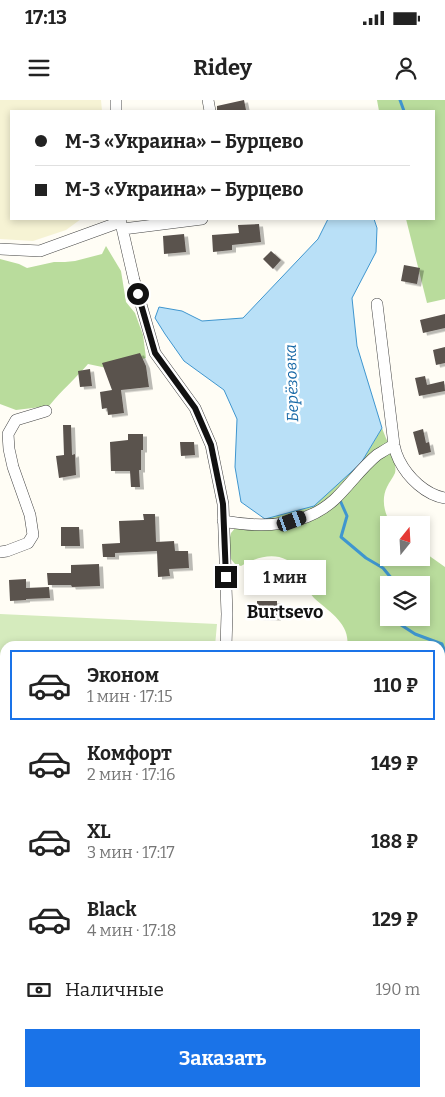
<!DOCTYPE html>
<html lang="ru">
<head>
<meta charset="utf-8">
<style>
  body { margin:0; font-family:Bitter,serif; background:#f6f6f6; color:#222; height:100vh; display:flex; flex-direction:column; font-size:19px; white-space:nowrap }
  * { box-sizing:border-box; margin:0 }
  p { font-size:16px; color:#767676 }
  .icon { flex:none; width:28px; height:28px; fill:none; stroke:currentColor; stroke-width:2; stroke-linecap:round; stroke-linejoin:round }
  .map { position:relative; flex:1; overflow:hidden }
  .drawer { position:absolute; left:0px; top:541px; width:445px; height:456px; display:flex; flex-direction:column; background:#fff; border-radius:15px 15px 0 0; box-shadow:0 2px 8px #0003 }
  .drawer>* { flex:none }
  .banner { position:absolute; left:10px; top:10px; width:425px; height:110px; border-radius:0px; box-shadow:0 2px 8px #0003; display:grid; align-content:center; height:110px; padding:0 25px; background:#fff }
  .needle { width:32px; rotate:18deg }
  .controls { position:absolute; left:380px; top:416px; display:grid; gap:10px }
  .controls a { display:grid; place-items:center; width:50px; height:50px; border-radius:0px; background:#fff; box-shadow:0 2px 8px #0003; font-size:25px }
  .end { position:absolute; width:22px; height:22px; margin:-11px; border:6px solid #111; background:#fff; box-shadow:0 0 0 2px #fff }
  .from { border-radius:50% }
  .bubble { position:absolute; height:35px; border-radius:0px; background:#fff; box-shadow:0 2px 8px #0003; font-size:16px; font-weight:700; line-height:35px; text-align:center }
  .car { position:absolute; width:15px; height:30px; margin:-15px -8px; border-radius:6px; box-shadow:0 0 4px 1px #0007; background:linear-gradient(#222 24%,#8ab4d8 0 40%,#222 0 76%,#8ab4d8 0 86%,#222 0) }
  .banner b { display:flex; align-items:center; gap:18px; height:48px; font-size:19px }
  .banner b+b { border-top:1px solid #e0e0e0 }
  .banner i { width:12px; height:12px; background:#222 }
  ul { padding:9px 0 0; list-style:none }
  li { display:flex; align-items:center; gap:15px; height:70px; margin:0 10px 8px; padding:0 15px; border:2px solid transparent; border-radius:0px }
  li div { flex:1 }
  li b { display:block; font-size:19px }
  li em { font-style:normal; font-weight:700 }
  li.selected { border-color:#1a73e8 }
  li>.icon { width:45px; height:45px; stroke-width:1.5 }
  .pay { display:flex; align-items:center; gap:12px; height:55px; padding:0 25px; font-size:19px }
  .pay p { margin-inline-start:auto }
  .button { display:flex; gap:10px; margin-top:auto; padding:10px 25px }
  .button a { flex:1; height:58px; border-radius:0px; background:#1a73e8; color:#fff; font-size:20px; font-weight:700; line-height:58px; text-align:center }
  .status { display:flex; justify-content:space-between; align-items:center; height:35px; padding:0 25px; background:#fff; direction:ltr }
  .status svg { height:14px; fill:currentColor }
  header { display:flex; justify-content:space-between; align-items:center; height:65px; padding:0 25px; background:#fff; font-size:22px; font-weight:700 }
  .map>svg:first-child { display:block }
</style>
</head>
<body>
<div class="status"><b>17:13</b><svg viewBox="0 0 49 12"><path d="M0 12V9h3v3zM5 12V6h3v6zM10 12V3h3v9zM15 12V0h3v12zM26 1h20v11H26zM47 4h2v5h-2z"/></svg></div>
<header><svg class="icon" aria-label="menu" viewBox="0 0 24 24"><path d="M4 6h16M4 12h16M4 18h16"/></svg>Ridey<svg class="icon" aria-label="person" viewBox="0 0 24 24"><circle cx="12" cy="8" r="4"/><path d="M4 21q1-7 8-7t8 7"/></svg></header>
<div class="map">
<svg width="445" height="997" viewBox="0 0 445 997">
  <defs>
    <filter id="shadow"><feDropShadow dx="4" dy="2.5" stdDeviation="0" flood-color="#0004"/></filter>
  </defs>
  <rect width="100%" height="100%" fill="#fffdf5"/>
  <!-- farmland -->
  <path fill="#f6f3d4" d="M0 0H101L102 11H11V119H81L66 130 33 141 0 139Z"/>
  <!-- green -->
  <path fill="#d5ebbd" d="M0 514 217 524 215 546H5V992H220L221 997H0Z"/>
  <!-- forest -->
  <path fill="#b9dc9c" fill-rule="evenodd" d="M377 0H445V199L427 203 406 119H434V11H379Z
    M106 146 121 171 126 202 135 213 143 235 146 258 107 268 88 264C76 278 61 291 49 306L16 310 0 304V159L19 164 27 168 54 162H65L75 161 102 154Z
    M382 328C386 340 398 361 395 373 393 378 389 382 387 387 381 399 384 414 392 425H389V458H421V450L445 467V833L440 830V546H347C351 524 328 511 314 498 307 490 304 480 299 472 285 449 259 455 241 466L235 464 230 458 229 442 231 433 236 427 265 419 361 363ZM389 485H421V518H389Z"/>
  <!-- water -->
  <path fill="#b9e0f7" stroke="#3f96cf" d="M328 119H374L377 128 376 152 352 198 357 246 382 328 361 363 314 406 265 419 241 402 235 367 237 319 224 290 184 261 165 234 155 218 159 207 182 211 202 221 243 218 318 139Z"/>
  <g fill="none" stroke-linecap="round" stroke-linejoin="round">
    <!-- stream -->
    <path stroke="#3f96cf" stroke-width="3" d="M400 0 404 11
      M339 398 347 416 341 437 366 458 383 468 397 485
      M397 518 395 521 415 534 442 544 445 552
      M440 568 445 561
      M440 615 445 622"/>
  </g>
  <!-- building -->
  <path fill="#5a524d" filter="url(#shadow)" d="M244 0 246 10 238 11H217V6Z
    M259 124 261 142 232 145V150L213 152 212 135 239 133 238 125Z
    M184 134 186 152 164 154 163 136Z
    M271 151 281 160 273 169 263 159Z
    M404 165 420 168 417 184 401 181Z
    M445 214V228L423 233 420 220Z
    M445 247V263L436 265 433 250Z
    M140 253 146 266 149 287 121 290 124 313 108 315 107 308 102 309 100 292 112 290 102 263Z
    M90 269 92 286 80 287 78 271Z
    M425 276 427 285 444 281 445 291 419 296 415 278Z
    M63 325H71L72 355 75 354 76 375 59 378 56 356 64 355Z
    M423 329 426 343 429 342 431 352 419 355 413 332Z
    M128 334H143V350H141V370H139L140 387H131L130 371H111L110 342 128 340Z
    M180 342H194L195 355 181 356Z
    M143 414H155L156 442 174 441 175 451H188L189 468 169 469 170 476 158 477 157 451 115 453V457H103L102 444 120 443 119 421 144 420Z
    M61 427H79L80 446H61Z
    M99 464 100 486 72 487 71 485H48L47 473H71V465Z
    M26 479V488L49 487 50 498 26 499V500L10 501 9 480Z
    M257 501H277V518L257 517Z"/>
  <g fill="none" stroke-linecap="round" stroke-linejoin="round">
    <defs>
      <path id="minor" d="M116 0V11
        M208 0 210 11
        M120 119 134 180 155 253 195 308 211 345 223 404 227 514 226 546
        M123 129 202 119
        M0 149 40 151 120 122
        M377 204 394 345C395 350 397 356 399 360 408 378 426 395 445 398
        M223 421C261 428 304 427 334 400 349 386 361 368 377 355 382 352 388 348 394 345
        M0 452 7 451 28 443 33 435 30 415 13 367 9 349 8 334 16 320 46 311
        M0 580H5
        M0 718 5 719
        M0 853H5
        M0 986 5 987
        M181 992 231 994
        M336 992V997"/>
    </defs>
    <!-- minor casing -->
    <use href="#minor" stroke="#444" stroke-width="12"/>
    <!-- minor -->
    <use href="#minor" stroke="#fff" stroke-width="11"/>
  </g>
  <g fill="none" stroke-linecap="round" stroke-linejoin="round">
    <!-- route -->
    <path stroke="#111" stroke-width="6" d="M138 194 155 253 195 308 211 345 223 404 226 477"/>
  </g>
  <g text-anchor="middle" stroke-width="5" stroke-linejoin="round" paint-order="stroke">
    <!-- water labels -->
    <g font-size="16" font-style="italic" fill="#1768a6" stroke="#fff">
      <text transform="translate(291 283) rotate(-92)" y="6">Берёзовка</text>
    </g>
    <!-- quarter labels -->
    <g font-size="18" font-weight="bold" fill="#111" stroke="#fff">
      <text x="285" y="518">Burtsevo</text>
    </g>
  </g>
</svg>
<div class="controls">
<a><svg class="needle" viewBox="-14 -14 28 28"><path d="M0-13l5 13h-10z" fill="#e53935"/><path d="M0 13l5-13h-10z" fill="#767676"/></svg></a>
<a><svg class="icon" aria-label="layers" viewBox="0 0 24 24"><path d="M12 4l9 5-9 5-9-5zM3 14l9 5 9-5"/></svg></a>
</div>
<i class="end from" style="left:138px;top:194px"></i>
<i class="end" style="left:226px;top:477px"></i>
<div class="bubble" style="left:244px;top:460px;width:82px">1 мин</div>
<i class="car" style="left:292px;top:421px;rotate:70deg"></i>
<div class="banner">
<b><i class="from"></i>М-3 «Украина» – Бурцево</b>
<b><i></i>М-3 «Украина» – Бурцево</b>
</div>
<section class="drawer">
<ul>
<li class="selected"><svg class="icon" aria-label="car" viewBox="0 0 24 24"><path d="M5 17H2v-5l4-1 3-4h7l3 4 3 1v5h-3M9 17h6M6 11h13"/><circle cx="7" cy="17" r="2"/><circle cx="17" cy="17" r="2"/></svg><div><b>Эконом</b><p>1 мин · 17:15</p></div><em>110 ₽</em></li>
<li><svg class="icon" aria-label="car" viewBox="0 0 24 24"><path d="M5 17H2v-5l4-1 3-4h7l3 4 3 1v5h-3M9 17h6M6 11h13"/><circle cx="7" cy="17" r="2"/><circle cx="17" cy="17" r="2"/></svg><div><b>Комфорт</b><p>2 мин · 17:16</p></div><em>149 ₽</em></li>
<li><svg class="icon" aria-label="car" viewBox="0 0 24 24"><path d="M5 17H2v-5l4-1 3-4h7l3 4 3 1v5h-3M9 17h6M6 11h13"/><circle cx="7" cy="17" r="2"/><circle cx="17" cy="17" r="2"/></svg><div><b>XL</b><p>3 мин · 17:17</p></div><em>188 ₽</em></li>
<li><svg class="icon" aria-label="car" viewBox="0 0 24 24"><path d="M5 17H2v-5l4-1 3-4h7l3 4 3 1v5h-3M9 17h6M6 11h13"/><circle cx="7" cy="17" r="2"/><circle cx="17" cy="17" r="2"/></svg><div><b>Black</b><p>4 мин · 17:18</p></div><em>129 ₽</em></li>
</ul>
<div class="pay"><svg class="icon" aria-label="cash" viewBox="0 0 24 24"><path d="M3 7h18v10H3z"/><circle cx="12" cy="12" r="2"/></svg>Наличные<p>190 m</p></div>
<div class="button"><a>Заказать</a></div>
</section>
</div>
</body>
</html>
